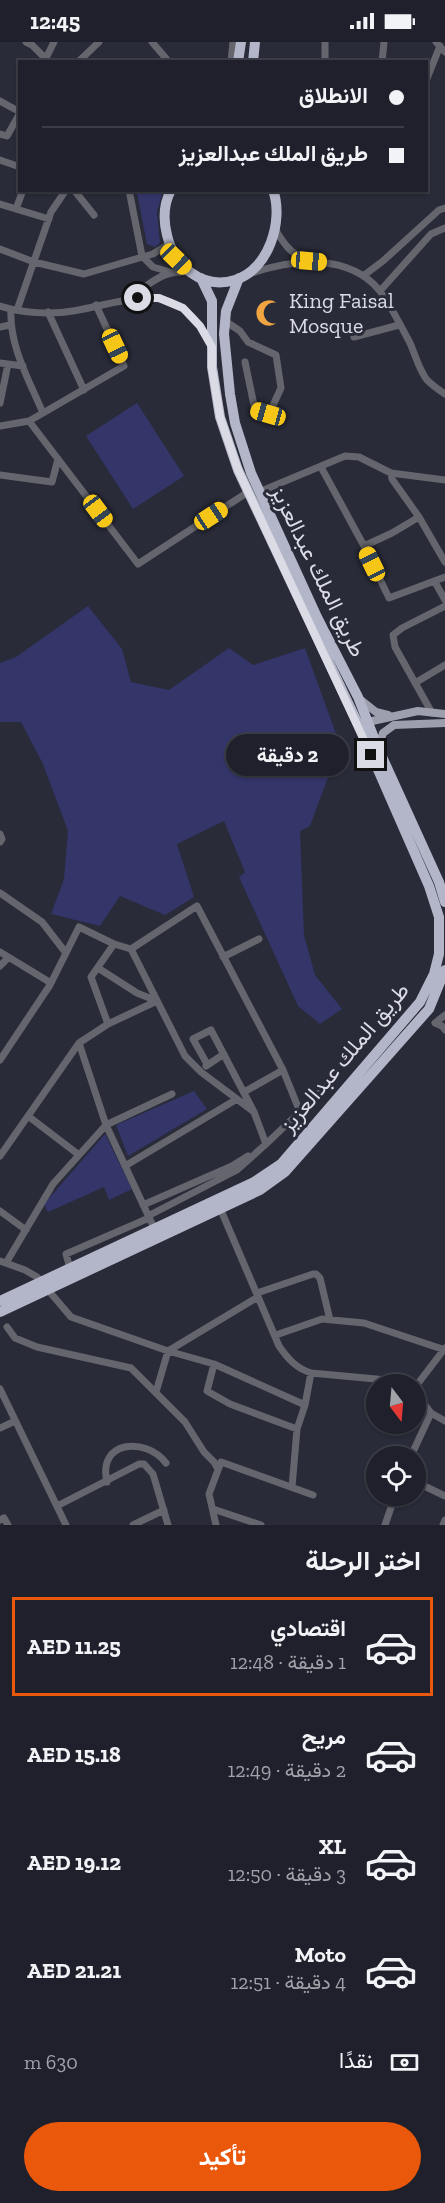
<!DOCTYPE html>
<html lang="ar">
<head>
<meta charset="utf-8">
<style>
  body { margin:0; font-family:"Zilla Slab",Vazirmatn,serif; background:#2c2d37; color:#f1f3f6; direction:rtl; height:100vh; display:flex; flex-direction:column; font-size:22px; white-space:nowrap }
  * { box-sizing:border-box; margin:0 }
  p { font-size:20px; color:#a1a3a9 }
  .icon { flex:none; width:33px; height:33px; fill:none; stroke:currentColor; stroke-width:2; stroke-linecap:round; stroke-linejoin:round }
  .map { position:relative; height:1483px; overflow:hidden; direction:ltr }
  .side { display:flex; flex-direction:column; background:#1f202b; flex:1 }
  .side>* { flex:none }
  .hud { position:absolute; left:18px; top:18px; width:410px; height:132px; border-radius:0px; box-shadow:0 2px 4px #0004,0 0 0 2px #3c3e47; direction:rtl; display:grid; align-content:center; height:132px; padding:0 24px; background:#1f202b }
  .needle { width:39px; rotate:164deg }
  .controls { position:absolute; left:366px; top:1332px; display:grid; gap:12px }
  .controls a { display:grid; place-items:center; width:60px; height:60px; border-radius:50%; background:#1f202b; box-shadow:0 2px 4px #0004,0 0 0 2px #3c3e47; font-size:30px }
  .end { position:absolute; width:27px; height:27px; margin:-14px; border:8px solid #dadbe4; background:#111; box-shadow:0 0 0 3px #111 }
  .from { border-radius:50% }
  .bubble { position:absolute; height:42px; border-radius:21px; background:#1f202b; box-shadow:0 2px 4px #0004,0 0 0 2px #3c3e47; font-size:20px; font-weight:700; line-height:42px; text-align:center; direction:rtl }
  .car { position:absolute; width:18px; height:36px; margin:-18px -9px; border-radius:8px; box-shadow:0 0 4px 2px #0007; background:linear-gradient(#f5c518 24%,#345 0 40%,#f5c518 0 76%,#345 0 86%,#f5c518 0) }
  .hud b { display:flex; align-items:center; gap:21px; height:57px; font-size:22px }
  .hud b+b { border-top:2px solid #3c3e47 }
  .hud i { width:15px; height:15px; background:#f1f3f6 }
  ul { padding:0; list-style:none }
  li { display:flex; align-items:center; gap:18px; height:99px; margin:0 12px 9px; padding:0 12px; border:3px solid transparent; border-radius:0px }
  li div { flex:1 }
  li b { display:block; font-size:22px }
  li em { font-style:normal; font-weight:700 }
  li.current { border-color:#ea580c }
  li>.icon { width:54px; height:54px; stroke-width:1.5 }
  h2 { padding:0 24px; font-size:27px; line-height:72px }
  .pay { display:flex; align-items:center; gap:15px; height:66px; padding:0 24px; font-size:22px }
  .pay p { margin-inline-start:auto }
  .primary-button { display:flex; gap:12px; margin-top:auto; padding:12px 24px }
  .primary-button a { flex:1; height:69px; border-radius:36px; background:#ea580c; color:#fff; font-size:24px; font-weight:700; line-height:69px; text-align:center }
  .status { display:flex; justify-content:space-between; align-items:center; height:42px; padding:0 30px; background:#1f202b; direction:ltr }
  .status svg { height:16px; fill:currentColor }
  .map>svg:first-child { display:block }
</style>
</head>
<body>
<div class="status"><b>12:45</b><svg viewBox="0 0 49 12"><path d="M0 12V9h3v3zM5 12V6h3v6zM10 12V3h3v9zM15 12V0h3v12zM26 1h20v11H26zM47 4h2v5h-2z"/></svg></div>
<div class="map">
<svg width="445" height="1483" viewBox="0 0 445 1483">
  <rect width="100%" height="100%" fill="#292b39"/>
  <!-- green -->
  <path fill="#343569" d="M139 149H163L157 170 160 201 155 205 147 202 137 151Z
    M137 361 184 434 133 467 86 394Z
    M88 564 122 607 131 640 169 648 229 606 253 623 305 606 340 703 310 784 300 789 304 893 315 933 342 967 320 982 298 964 239 835 245 830 224 779 177 802 194 855 165 873 120 854 100 884 51 872 64 837 68 789 43 722 21 680H0V621L16 615Z
    M194 1049 207 1067 128 1114 116 1083Z
    M105 1092 132 1147 109 1158 104 1145 48 1170 44 1162Z"/>
  <g fill="none" stroke-linecap="round" stroke-linejoin="round">
    <!-- minor -->
    <path stroke="#65666d" stroke-width="7" d="M26 0 32 3 49 20
      M152 0 169 20
      M436 0 445 10
      M44 20 54 0
      M78 20 99 0
      M231 20 233 0
      M325 20V0
      M382 20 384 0
      M426 39 440 4
      M0 59 20 70
      M0 92 7 94 20 71
      M0 118 20 125
      M74 148 94 173
      M129 148 142 214 153 225 170 230
      M0 162 49 177
      M16 167 23 148
      M275 187C284 202 290 211 306 218
      M0 207 34 220 84 232 153 212 169 202
      M252 231C293 217 349 211 380 249 391 264 401 284 410 301 415 312 419 328 427 338 432 343 439 348 445 352
      M363 234 383 219 439 168 445 166
      M380 249 431 192 445 186
      M127 254C151 245 159 227 189 230
      M0 264C22 271 51 273 73 269 132 259 175 234 210 300
      M11 267C9 304 29 338 43 371L124 324 96 263
      M17 268 51 170 66 148
      M48 270 84 348
      M225 279 240 289 248 300 276 313 281 346 269 372 255 368 245 320
      M0 285 10 283
      M354 295 399 283
      M0 321 23 324
      M0 361 8 322
      M29 379 138 522 248 450
      M0 384 29 379 43 371
      M321 425 364 504 389 556 445 535
      M391 431 392 437 419 475 445 520
      M0 433 52 440 58 417
      M259 450 345 414 359 415 391 431 445 438
      M364 504 392 491 419 475
      M435 540 445 558
      M415 641 445 623
      M432 671 395 605 393 593 402 586 445 564
      M0 792 2 797 0 800
      M0 851 42 880 66 911
      M131 907 197 864 283 1028 300 1070
      M0 910 51 941
      M223 915 259 897
      M0 924 8 916
      M98 926 137 951 157 959
      M445 973 435 981 442 984 445 988
      M108 982 91 935 114 902
      M79 1001 106 1083 154 1186
      M0 1018 50 943 79 885 114 902 131 907 185 1014 201 1030 254 1070
      M206 1024 224 1012
      M244 1050 283 1028
      M28 1074 79 1113
      M265 1103 328 1043
      M0 1114 79 1001 108 982 157 959
      M125 1124 237 1057
      M143 1163 232 1124 248 1114
      M220 1166 279 1304C288 1317 296 1326 311 1331L387 1338 399 1342
      M0 1169 26 1188
      M148 1174 237 1128 266 1102 254 1070 211 988 193 997 207 1022
      M0 1219 25 1228 37 1235 71 1275 168 1309 214 1322 305 1363
      M6 1221 53 1142 106 1083 172 1052
      M70 1226 66 1212 149 1176
      M257 1251 313 1232H316L320 1236 330 1278
      M7 1285 15 1296 37 1305 131 1326 185 1380 204 1410 214 1420 218 1427
      M276 1293 322 1277 364 1281 445 1308
      M214 1322 207 1349 230 1362 297 1387
      M416 1344 445 1306
      M0 1347 66 1483
      M156 1350 168 1309 258 1255
      M416 1351 431 1371 445 1379
      M0 1386 15 1379
      M411 1414 431 1371
      M107 1440C97 1399 145 1394 166 1421
      M416 1440 445 1454
      M292 1445 297 1387 305 1363 311 1331
      M57 1464 139 1422H144L153 1432 168 1483
      M213 1467 261 1483
      M0 1478 4 1476 8 1483
      M133 1483 164 1468
      M216 1483 209 1452 221 1420 313 1453
      M385 1483 395 1454
      M443 1483 445 1478"/>
    <!-- major -->
    <path stroke="#9d9fae" stroke-width="8" d="M361 658 376 670 388 673
      M363 681 418 669 445 672
      M378 706 383 691 394 683 445 681"/>
    <!-- highway -->
    <path stroke="#b3b6c8" stroke-width="10" d="M238 20 241 0
      M253 20 255 0
      M171 148C163 163 163 177 167 193 174 224 202 248 235 238 269 228 284 178 273 148
      M239 236 226 269 224 292 230 352 235 381 251 431 317 575 358 655 378 706 439 840 445 860
      M0 1259 254 1140 281 1122 420 960 434 932 439 912V875L429 844 358 682 238 428 220 375 212 325V259L201 236
      M0 1270 260 1148 285 1130 429 967 445 928"/>
  </g>
  <g fill="none" stroke-linecap="round" stroke-linejoin="round">
    <!-- route -->
    <path stroke="#dadbe4" stroke-width="8" d="M138 256H159L183 266 200 284 212 305V326L220 375 238 428 371 713"/>
  </g>
  <!-- icons -->
  <defs>
    <symbol id="mosque-bare" viewBox="-9 -9 18 18"><path d="M3.5-4.9A6 6 0 1 0 3.5 4.9A5 5 0 1 1 3.5-4.9Z" fill="#f1a540" stroke="#292b39" stroke-width="2.5" paint-order="stroke"/></symbol>
  </defs>
  <g fill-rule="evenodd">
    <use href="#mosque-bare" x="250" y="252" width="38" height="38"/>
  </g>
  <g text-anchor="middle" stroke-width="6" stroke-linejoin="round" paint-order="stroke">
    <!-- poi labels -->
    <g font-size="22" fill="#dadbe4" stroke="#292b39" text-anchor="start">
      <text x="289" y="266">King Faisal<tspan x="289" dy="25">Mosque</tspan></text>
    </g>
    <!-- street labels -->
    <g font-size="22" fill="#dadbe4" stroke="#292b39">
      <text transform="translate(319 529) rotate(64)" y="8">طريق الملك عبدالعزيز</text>
      <text transform="translate(344 1015) rotate(-50)" y="8">طريق الملك عبدالعزيز</text>
    </g>
  </g>
</svg>
<div class="controls">
<a><svg class="needle" viewBox="-14 -14 28 28"><path d="M0-13l5 13h-10z" fill="#e53935"/><path d="M0 13l5-13h-10z" fill="#a1a3a9"/></svg></a>
<a><svg class="icon" aria-label="locate" viewBox="0 0 24 24"><circle cx="12" cy="12" r="6"/><path d="M12 2v4M12 18v4M2 12h4M18 12h4"/></svg></a>
</div>
<i class="end from" style="left:138px;top:256px"></i>
<i class="end" style="left:371px;top:713px"></i>
<div class="bubble" style="left:226px;top:692px;width:123px">2 دقيقة</div>
<i class="car" style="left:176px;top:217px;rotate:134deg"></i>
<i class="car" style="left:309px;top:219px;rotate:95deg"></i>
<i class="car" style="left:115px;top:304px;rotate:155deg"></i>
<i class="car" style="left:268px;top:372px;rotate:286deg"></i>
<i class="car" style="left:98px;top:469px;rotate:143deg"></i>
<i class="car" style="left:211px;top:474px;rotate:57deg"></i>
<i class="car" style="left:372px;top:522px;rotate:334deg"></i>
<div class="hud">
<b><i class="from"></i>الانطلاق</b>
<b><i></i>طريق الملك عبدالعزيز</b>
</div>
</div>
<section class="side">
<h2>اختر الرحلة</h2>
<ul>
<li class="current"><svg class="icon" aria-label="car" viewBox="0 0 24 24"><path d="M5 17H2v-5l4-1 3-4h7l3 4 3 1v5h-3M9 17h6M6 11h13"/><circle cx="7" cy="17" r="2"/><circle cx="17" cy="17" r="2"/></svg><div><b>اقتصادي</b><p>1 دقيقة · 12:48</p></div><em>AED 11.25</em></li>
<li><svg class="icon" aria-label="car" viewBox="0 0 24 24"><path d="M5 17H2v-5l4-1 3-4h7l3 4 3 1v5h-3M9 17h6M6 11h13"/><circle cx="7" cy="17" r="2"/><circle cx="17" cy="17" r="2"/></svg><div><b>مريح</b><p>2 دقيقة · 12:49</p></div><em>AED 15.18</em></li>
<li><svg class="icon" aria-label="car" viewBox="0 0 24 24"><path d="M5 17H2v-5l4-1 3-4h7l3 4 3 1v5h-3M9 17h6M6 11h13"/><circle cx="7" cy="17" r="2"/><circle cx="17" cy="17" r="2"/></svg><div><b>XL</b><p>3 دقيقة · 12:50</p></div><em>AED 19.12</em></li>
<li><svg class="icon" aria-label="car" viewBox="0 0 24 24"><path d="M5 17H2v-5l4-1 3-4h7l3 4 3 1v5h-3M9 17h6M6 11h13"/><circle cx="7" cy="17" r="2"/><circle cx="17" cy="17" r="2"/></svg><div><b>Moto</b><p>4 دقيقة · 12:51</p></div><em>AED 21.21</em></li>
</ul>
<div class="pay"><svg class="icon" aria-label="cash" viewBox="0 0 24 24"><path d="M3 7h18v10H3z"/><circle cx="12" cy="12" r="2"/></svg>نقدًا<p>630 m</p></div>
<div class="primary-button"><a>تأكيد</a></div>
</section>
</body>
</html>
